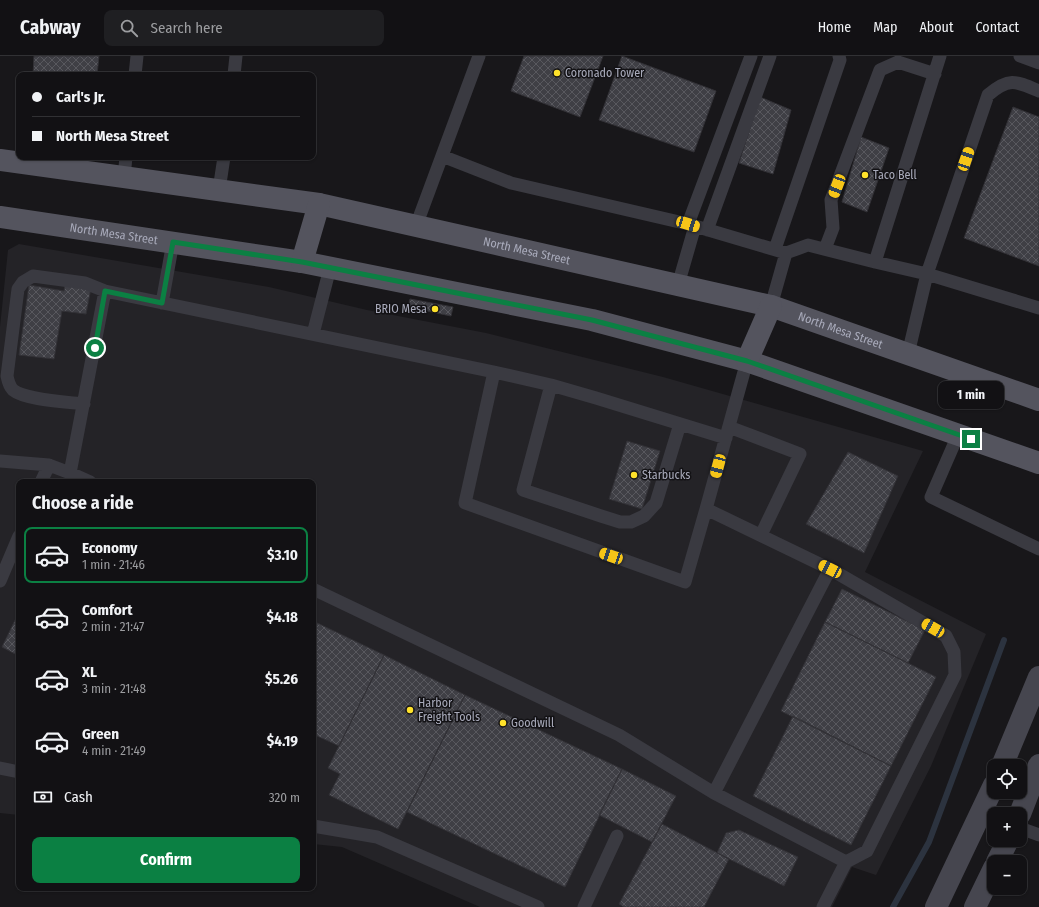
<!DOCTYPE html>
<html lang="en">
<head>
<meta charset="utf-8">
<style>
  body { margin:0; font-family:"Fira Sans Condensed",sans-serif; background:#1f1f22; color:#f1f3f6; height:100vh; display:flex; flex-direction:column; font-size:15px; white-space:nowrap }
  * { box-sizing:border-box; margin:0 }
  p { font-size:13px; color:#9c9da0 }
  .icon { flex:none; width:22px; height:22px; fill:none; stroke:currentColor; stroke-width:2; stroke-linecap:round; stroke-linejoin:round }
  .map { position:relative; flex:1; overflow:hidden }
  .panel { position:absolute; left:16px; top:423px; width:300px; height:412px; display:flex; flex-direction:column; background:#121114; border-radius:8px; box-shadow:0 1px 3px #0004,0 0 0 1px #313134 }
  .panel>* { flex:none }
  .hud { position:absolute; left:16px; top:16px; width:300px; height:88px; border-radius:8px; box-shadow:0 1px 3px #0004,0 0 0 1px #313134; display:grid; align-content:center; height:88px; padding:0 16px; background:#121114 }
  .fabs { position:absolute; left:987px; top:703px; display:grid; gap:8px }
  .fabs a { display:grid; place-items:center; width:40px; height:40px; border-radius:8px; background:#121114; box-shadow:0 1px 3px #0004,0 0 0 1px #313134; font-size:20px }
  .end { position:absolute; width:18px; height:18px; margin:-9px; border:5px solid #0b8043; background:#fff; box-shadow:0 0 0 2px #fff }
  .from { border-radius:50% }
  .bubble { position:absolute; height:28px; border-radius:8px; background:#121114; box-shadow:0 1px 3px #0004,0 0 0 1px #313134; font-size:13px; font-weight:700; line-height:28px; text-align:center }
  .car { position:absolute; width:12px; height:24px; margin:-12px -6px; border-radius:5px; box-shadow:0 0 3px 1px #0007; background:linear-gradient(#f5c518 24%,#345 0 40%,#f5c518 0 76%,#345 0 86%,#f5c518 0) }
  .hud b { display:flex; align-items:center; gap:14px; height:38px; font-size:15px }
  .hud b+b { border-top:1px solid #313134 }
  .hud i { width:10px; height:10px; background:#f1f3f6 }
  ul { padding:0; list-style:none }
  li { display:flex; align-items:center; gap:12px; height:56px; margin:0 8px 6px; padding:0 8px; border:2px solid transparent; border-radius:8px }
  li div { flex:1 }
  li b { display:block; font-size:15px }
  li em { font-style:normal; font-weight:700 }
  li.active { border-color:#0b8043 }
  li>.icon { width:36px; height:36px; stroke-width:1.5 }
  h2 { padding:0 16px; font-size:18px; line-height:48px }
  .pay { display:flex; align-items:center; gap:10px; height:44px; padding:0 16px; font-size:15px }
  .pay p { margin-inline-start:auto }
  .cta { display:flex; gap:8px; margin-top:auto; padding:8px 16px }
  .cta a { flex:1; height:46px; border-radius:8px; background:#0b8043; color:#fff; font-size:16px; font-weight:700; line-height:46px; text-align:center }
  header { display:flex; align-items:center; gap:24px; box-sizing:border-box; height:56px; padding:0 20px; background:#121114; border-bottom:1px solid #313134 }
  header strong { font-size:19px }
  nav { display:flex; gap:22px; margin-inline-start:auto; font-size:14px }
  .search { width:280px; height:36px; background:#1f1f22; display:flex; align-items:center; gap:10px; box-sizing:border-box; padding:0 14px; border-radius:8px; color:#9c9da0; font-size:15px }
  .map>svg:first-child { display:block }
</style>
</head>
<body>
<header>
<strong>Cabway</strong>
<div class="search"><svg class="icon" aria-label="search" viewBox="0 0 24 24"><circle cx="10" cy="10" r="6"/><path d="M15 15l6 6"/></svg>Search here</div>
<nav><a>Home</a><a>Map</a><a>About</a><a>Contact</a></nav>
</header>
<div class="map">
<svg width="1039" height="851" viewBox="0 0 1039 851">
  <defs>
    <pattern id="building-cross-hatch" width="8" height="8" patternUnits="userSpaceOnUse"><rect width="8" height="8" fill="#3f3f45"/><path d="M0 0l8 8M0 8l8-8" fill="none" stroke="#58585e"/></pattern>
  </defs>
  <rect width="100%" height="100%" fill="#18171a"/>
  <!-- built -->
  <path fill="#242327" d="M19 188 269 231 367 254 486 277 663 321 923 395 865 516 986 578 931 710 876 819 852 811 832 851H480L342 791 313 788V426H19V759L0 757V271L8 194Z"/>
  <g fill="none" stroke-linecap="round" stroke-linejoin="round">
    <!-- stream -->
    <path stroke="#2c333f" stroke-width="6" d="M893 851 929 786 1004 584"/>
  </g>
  <!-- building -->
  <path fill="url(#building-cross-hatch)" stroke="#323136" d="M34 0H99L97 19H33Z
    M524 0H603L580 61 511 35Z
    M622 0 716 35 694 96 599 64Z
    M760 41 791 54 773 118 739 107Z
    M1013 51 1039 61V210L964 182Z
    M861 81 889 92 867 156 842 146Z
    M65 228 91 232 86 258 62 255 54 303 19 299 29 229 64 235Z
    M410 243 453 251 451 260 408 251Z
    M627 385 660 395 642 453 609 443Z
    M848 396 898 420 864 497 806 468Z
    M842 533 925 574 908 607 825 566Z
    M19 556V600L2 591Z
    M313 565 384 599 339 690 313 678Z
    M825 566 936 621 891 710 781 655Z
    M384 599 465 639 398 773 329 739 340 718 328 712Z
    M465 639 622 713 565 831 407 756Z
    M793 660 891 710 851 789 753 740Z
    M622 713 676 740 652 786 599 759Z
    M662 768 729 803 704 851H624L619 848Z
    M739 774 798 801 784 830 717 797 726 777Z"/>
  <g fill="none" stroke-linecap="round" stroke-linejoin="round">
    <!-- lane -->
    <path stroke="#3a3a41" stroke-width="13" d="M1020 0 1039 7
      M135 19 137 0
      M234 19 236 0
      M442 100 511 127 688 168 786 197 808 189 875 206 927 218 1039 252
      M124 121 126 101
      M219 134 224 101
      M688 168 751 0
      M416 170 479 0
      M707 174 770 0
      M775 193 840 4 839 0
      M825 193 833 172 831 144 880 14 898 6 935 18
      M875 206 940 0
      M678 229 695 170
      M162 247 173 186
      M771 250 786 197
      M313 278 330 212
      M908 298 927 218 988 39C1009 21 1016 25 1039 35
      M747 305 706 453 830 513 946 580 954 596 955 619 867 795 846 806
      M494 316 465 447 685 526 706 453
      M551 329 523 434 601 460 620 466H631L644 460 656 447 680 368
      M84 348C67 346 25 344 13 334 9 330 8 325 7 320L18 233 23 226 33 220 85 227 105 235
      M729 371 800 398 761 479
      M958 379 931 441 1039 493
      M0 405 49 409 70 417
      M41 426 49 409
      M90 426 70 417 105 235 494 316 551 329 596 342 726 382
      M0 525 19 480
      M313 533 619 679 714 737 846 806 823 851
      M0 712 19 716
      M714 737 830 513
      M313 770 377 781 538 851
      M1020 772 1039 779
      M584 851 617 780"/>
    <!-- secondary -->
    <path stroke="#46464f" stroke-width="22" d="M1002 710 1039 621
      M1020 758 1039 709
      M997 806 1008 784
      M936 851 994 729
      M975 851 994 812"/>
    <!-- primary -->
    <g stroke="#54545e" stroke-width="22">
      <path id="s1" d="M0 104 319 148 771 250 1039 344"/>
      <path id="s2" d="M0 161 302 206 592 264 747 305 1039 407"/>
      <path d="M302 206 319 148"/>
      <path d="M747 305 771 250"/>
    </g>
  </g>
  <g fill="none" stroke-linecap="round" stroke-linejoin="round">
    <!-- route -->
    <path stroke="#0b8043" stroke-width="5" d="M95 292 105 235 162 247 173 186 302 206 592 264 747 305 971 383"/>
  </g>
  <!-- markers -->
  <g fill="#ffe22a" stroke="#131215" stroke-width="1.5">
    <circle cx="557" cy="17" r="4"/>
    <circle cx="865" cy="119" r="4"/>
    <circle cx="435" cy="253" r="4"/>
    <circle cx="634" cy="419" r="4"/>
    <circle cx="410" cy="654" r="4"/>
    <circle cx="503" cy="667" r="4"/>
  </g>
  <g text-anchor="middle" stroke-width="3" stroke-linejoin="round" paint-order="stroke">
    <!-- poi labels -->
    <g font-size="12" fill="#a9abbb" stroke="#131215" text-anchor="start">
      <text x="565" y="21">Coronado Tower</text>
      <text x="873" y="123">Taco Bell</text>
      <text x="427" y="257" text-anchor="end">BRIO Mesa</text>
      <text x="642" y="423">Starbucks</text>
      <text x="418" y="651">Harbor<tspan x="418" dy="14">Freight Tools</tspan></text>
      <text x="511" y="671">Goodwill</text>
    </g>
    <!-- street labels -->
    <g font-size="12" fill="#a9abbb" stroke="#131215">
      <text dy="4" stroke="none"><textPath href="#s2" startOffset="115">North Mesa Street</textPath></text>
      <text dy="4" stroke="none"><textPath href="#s1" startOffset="535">North Mesa Street</textPath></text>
      <text dy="4" stroke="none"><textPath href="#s1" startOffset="859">North Mesa Street</textPath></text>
    </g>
  </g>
</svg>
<div class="fabs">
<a><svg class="icon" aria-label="locate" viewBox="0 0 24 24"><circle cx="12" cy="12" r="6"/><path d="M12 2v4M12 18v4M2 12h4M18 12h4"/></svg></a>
<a>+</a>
<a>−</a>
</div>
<i class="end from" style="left:95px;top:292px"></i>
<i class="end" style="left:971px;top:383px"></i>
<div class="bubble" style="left:938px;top:325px;width:66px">1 min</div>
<i class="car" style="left:966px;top:103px;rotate:19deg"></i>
<i class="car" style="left:837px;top:130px;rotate:201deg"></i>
<i class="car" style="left:688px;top:168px;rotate:107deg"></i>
<i class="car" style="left:718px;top:410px;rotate:195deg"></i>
<i class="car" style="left:611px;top:500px;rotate:289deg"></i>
<i class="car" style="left:830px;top:513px;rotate:296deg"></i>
<i class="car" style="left:933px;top:572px;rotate:300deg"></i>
<div class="hud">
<b><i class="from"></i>Carl's Jr.</b>
<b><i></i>North Mesa Street</b>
</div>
<section class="panel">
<h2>Choose a ride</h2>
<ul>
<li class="active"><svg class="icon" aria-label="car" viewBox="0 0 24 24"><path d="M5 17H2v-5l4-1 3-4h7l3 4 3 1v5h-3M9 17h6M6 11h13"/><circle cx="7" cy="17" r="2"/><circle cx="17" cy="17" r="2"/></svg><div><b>Economy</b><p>1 min · 21:46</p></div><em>$3.10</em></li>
<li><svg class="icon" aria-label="car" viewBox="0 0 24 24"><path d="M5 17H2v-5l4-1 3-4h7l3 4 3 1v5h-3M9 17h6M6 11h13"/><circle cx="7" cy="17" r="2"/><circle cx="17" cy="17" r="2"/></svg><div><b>Comfort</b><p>2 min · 21:47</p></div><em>$4.18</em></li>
<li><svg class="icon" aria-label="car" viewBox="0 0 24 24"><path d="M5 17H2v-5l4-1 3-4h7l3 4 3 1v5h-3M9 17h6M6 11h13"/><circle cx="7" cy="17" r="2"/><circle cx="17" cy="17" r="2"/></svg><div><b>XL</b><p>3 min · 21:48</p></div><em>$5.26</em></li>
<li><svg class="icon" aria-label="car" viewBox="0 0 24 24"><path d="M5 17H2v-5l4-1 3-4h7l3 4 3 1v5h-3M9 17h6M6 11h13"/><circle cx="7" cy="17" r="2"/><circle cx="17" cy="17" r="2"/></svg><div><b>Green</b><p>4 min · 21:49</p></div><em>$4.19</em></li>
</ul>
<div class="pay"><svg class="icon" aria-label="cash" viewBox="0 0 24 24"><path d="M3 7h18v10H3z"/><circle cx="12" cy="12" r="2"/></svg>Cash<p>320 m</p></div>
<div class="cta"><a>Confirm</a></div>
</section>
</div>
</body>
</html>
